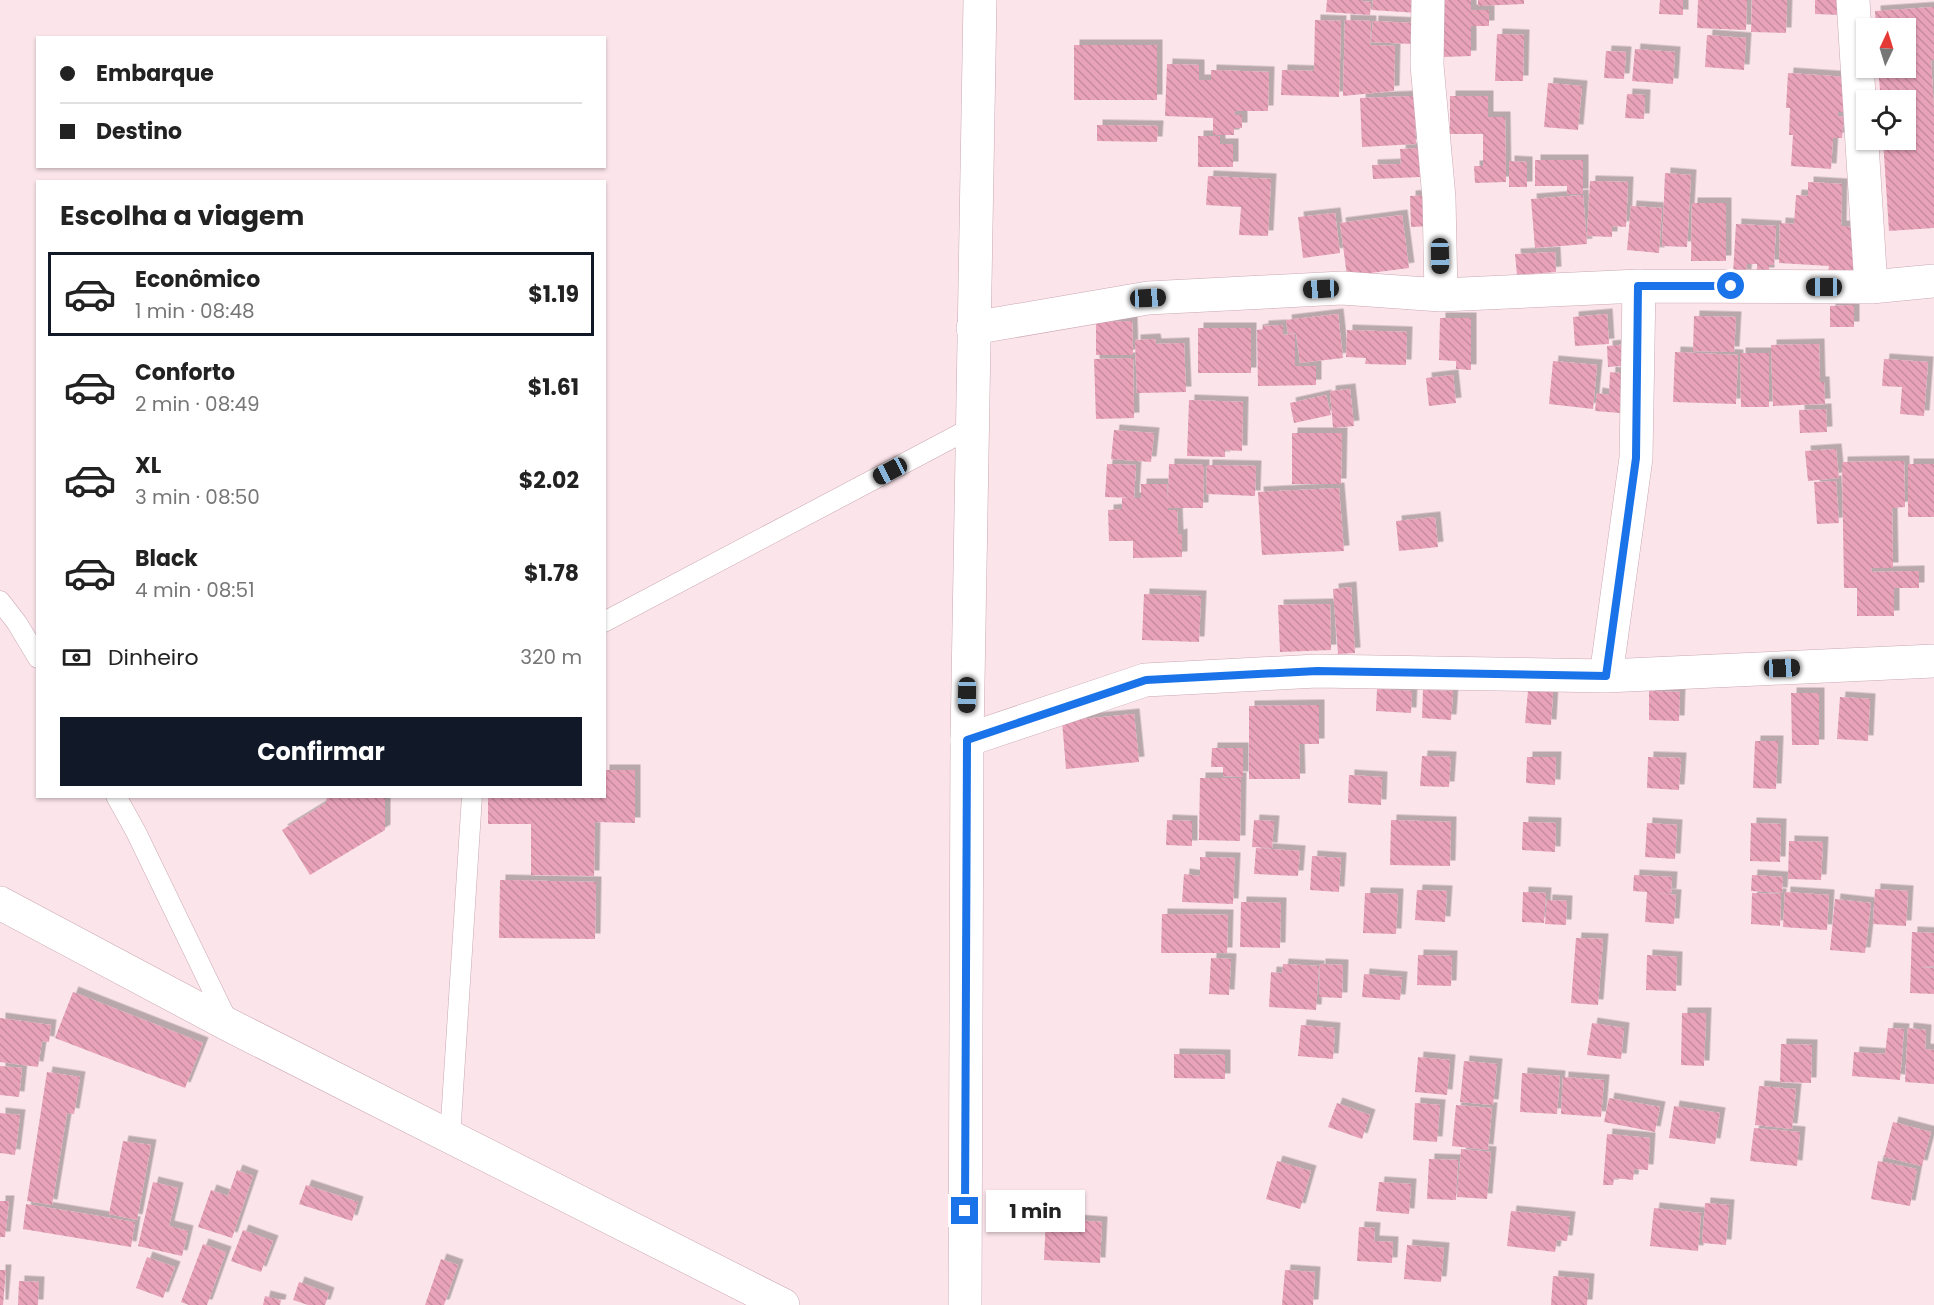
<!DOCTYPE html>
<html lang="pt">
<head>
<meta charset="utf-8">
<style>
  body { margin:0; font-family:Poppins,sans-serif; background:#f6f6f6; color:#222; height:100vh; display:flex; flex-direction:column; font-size:22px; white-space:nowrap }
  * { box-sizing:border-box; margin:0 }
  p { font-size:20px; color:#767676 }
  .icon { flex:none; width:33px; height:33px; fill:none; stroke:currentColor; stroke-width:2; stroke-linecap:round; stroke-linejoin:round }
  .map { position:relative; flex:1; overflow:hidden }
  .sheet { position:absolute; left:36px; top:180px; width:570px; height:618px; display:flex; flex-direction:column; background:#fff; border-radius:0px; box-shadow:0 2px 4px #0004 }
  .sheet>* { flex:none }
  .hud { position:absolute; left:36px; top:36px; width:570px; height:132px; border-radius:0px; box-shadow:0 2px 4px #0004; display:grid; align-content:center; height:132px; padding:0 24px; background:#fff }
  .needle { width:39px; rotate:4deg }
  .controls { position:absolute; left:1856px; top:18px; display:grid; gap:12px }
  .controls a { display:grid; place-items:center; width:60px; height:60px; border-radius:0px; background:#fff; box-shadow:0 2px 4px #0004; font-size:30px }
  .end { position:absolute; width:27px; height:27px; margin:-14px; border:8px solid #1a73e8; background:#fff; box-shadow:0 0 0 3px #fff }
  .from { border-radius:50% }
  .bubble { position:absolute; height:42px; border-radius:0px; background:#fff; box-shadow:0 2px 4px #0004; font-size:20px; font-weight:700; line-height:42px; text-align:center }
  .car { position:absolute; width:18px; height:36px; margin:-18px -9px; border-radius:8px; box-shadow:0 0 4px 2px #0007; background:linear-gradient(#222 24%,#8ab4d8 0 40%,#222 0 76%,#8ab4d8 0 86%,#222 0) }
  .hud b { display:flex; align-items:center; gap:21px; height:57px; font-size:22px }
  .hud b+b { border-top:2px solid #e0e0e0 }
  .hud i { width:15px; height:15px; background:#222 }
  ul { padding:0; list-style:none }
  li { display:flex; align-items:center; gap:18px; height:84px; margin:0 12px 9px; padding:0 12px; border:3px solid transparent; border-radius:0px }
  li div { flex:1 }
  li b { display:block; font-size:22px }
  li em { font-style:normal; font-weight:700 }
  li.selected { border-color:#111827 }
  li>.icon { width:54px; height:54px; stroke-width:1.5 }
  h2 { padding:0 24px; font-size:27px; line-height:72px }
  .pay { display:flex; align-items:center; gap:15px; height:66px; padding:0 24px; font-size:22px }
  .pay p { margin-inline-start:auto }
  .button { display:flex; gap:12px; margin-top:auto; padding:12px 24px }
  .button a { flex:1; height:69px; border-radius:0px; background:#111827; color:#fff; font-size:24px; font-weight:700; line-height:69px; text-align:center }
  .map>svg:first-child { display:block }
</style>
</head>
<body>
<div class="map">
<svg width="1934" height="1305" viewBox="0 0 1934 1305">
  <defs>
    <pattern id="building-back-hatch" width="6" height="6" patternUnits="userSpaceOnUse" patternTransform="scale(1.5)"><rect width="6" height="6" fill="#e8a2b9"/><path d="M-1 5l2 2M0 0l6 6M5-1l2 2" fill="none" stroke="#c78b9e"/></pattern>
    <filter id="shadow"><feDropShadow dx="5.5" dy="-5.5" stdDeviation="0" flood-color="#0004"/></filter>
  </defs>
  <rect width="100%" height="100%" fill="#fbe5eb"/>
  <!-- building -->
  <path fill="url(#building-back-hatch)" filter="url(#shadow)" d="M1327 0H1362V1L1371 2 1370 15 1326 12Z
    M1373 0H1418V13L1372 10Z
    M1443 0H1471V10H1489V26H1471V56L1443 57Z
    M1478 0H1524V4L1478 6Z
    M1660 0H1683V15L1659 14Z
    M1698 0H1747L1746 30 1697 28Z
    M1752 0H1787L1786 33 1751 32Z
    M1815 0H1841L1840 15 1815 14Z
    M1934 7V60H1931L1934 110V228L1889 231 1883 140H1905V100H1881L1878 68H1905V28H1876L1875 11Z
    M1315 20 1341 21 1339 97 1281 95 1282 70 1314 71Z
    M1345 20 1371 21 1370 45 1395 46 1394 91 1343 96Z
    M1373 21 1413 23 1411 44 1371 42Z
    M1497 34 1524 35 1523 81H1495Z
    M1707 35 1746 38 1744 70 1705 67Z
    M1074 45H1157V100H1074Z
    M1635 49 1675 52 1673 84 1632 81Z
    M1606 51 1626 52 1624 79 1604 78Z
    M1167 64 1199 65V80H1211V70L1269 72 1268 111H1235V115H1242V128H1234V135H1213V118L1165 116Z
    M1788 73 1847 77 1845 112H1838V116L1844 117 1842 138H1833L1831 169 1791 166 1793 135H1789L1790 108H1786Z
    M1548 83 1582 86 1578 130 1544 127Z
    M1627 94 1645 95 1644 119 1625 118Z
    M1414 96 1416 144 1362 147 1360 98Z
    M1450 96H1488V117H1505L1506 182 1475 183 1474 166H1483V134H1450Z
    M1097 125 1158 126 1157 142 1097 141Z
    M1198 136H1220V144H1233V167H1198Z
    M1418 148 1420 177 1373 179 1372 165 1401 164 1400 149Z
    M1535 160H1583V194H1567V186H1535Z
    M1509 161 1527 162V187H1509Z
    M1665 173 1691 175 1687 247 1662 246Z
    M1208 176 1271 179 1268 236 1239 235 1241 207 1206 205Z
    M1590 181 1628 182 1626 227 1612 226V237L1587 236Z
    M1808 182 1842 184 1841 226 1858 227 1856 273 1828 272 1829 266 1779 263 1780 223 1794 224 1796 195 1808 196Z
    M1428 195 1430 226 1411 227 1410 196Z
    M1583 195 1587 244 1535 248 1531 199Z
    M1692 203H1726V261H1691Z
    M1631 206 1662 208 1659 253 1627 250Z
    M1335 213 1340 253 1303 258 1298 217Z
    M1402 215 1409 268 1347 276 1340 223Z
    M1736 224 1776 226 1774 265H1769V273H1757V264H1747L1746 275 1733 274Z
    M1555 252 1556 272 1517 275 1515 254Z
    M1854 305V327H1830V306Z
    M1338 314 1343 358 1300 363 1296 333 1288 334 1286 320Z
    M1607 314 1609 344 1575 346 1573 317Z
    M1694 316 1736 317 1734 352 1693 351Z
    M1440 318H1471V370L1456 369V361L1439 360Z
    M1132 321 1133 355H1096V322Z
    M1283 325V335L1295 334V366H1316V385L1258 386 1257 330 1263 329V326Z
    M1198 328H1251V373H1198Z
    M1347 330 1407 332 1406 365 1365 364 1366 358 1346 357Z
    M1155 339 1156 344 1184 343 1186 392 1137 393 1135 340Z
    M1630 344 1632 365 1608 367 1607 346Z
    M1819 344 1820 382H1824L1825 404 1773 406 1771 345Z
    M1675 352 1738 355 1736 404 1673 402Z
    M1740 353H1769V407H1741Z
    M1133 358 1134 418 1096 419 1094 359Z
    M1884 359 1928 362 1924 416 1900 414 1902 387 1882 386Z
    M1553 361 1597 365 1593 409 1549 404Z
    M1610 372 1637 375 1633 414 1595 411 1597 393 1609 395Z
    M1453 375 1456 403 1429 406 1426 378Z
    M1350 389 1354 426 1333 428 1330 391Z
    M1326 395 1331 415 1294 423 1290 403Z
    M1189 400 1243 402 1242 451 1225 450V457L1187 456Z
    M1826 409 1827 432 1800 433 1799 410Z
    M1114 430 1154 433 1151 462 1111 459Z
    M1292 433H1342L1341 484H1292Z
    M1836 449 1839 478 1808 481 1805 451Z
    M1904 461 1905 507 1892 508 1893 568H1871L1872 572 1919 571V588H1894V616H1857V588H1844L1842 462Z
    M1107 464 1136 465 1134 498 1105 497Z
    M1169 464 1204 465 1203 508H1168V510H1177L1178 535 1182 534V557L1133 558V541H1109L1108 510 1122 509V498H1141V484H1167L1168 502Z
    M1908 464H1934V517H1908Z
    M1207 465 1256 466 1255 496 1206 494Z
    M1836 481 1839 523 1817 524 1814 482Z
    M1339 488 1344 551 1262 555 1258 492Z
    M1435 517 1438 547 1399 551 1396 521Z
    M1351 587 1355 653 1338 654 1333 589Z
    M1144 594 1201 596 1199 642 1142 640Z
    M1330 604 1331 650 1280 652 1278 605Z
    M1377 689 1412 691 1411 713 1376 711Z
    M1423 690 1453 691 1451 720 1422 718Z
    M1528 691 1553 692 1551 725 1525 723Z
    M1649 691 1680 692 1679 721 1649 720Z
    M1791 693H1819V745H1792Z
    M1840 697 1870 699 1868 741 1837 739Z
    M1319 705V744H1299L1300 779H1249V706Z
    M1134 714 1139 762 1066 769 1062 721Z
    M1755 741H1778L1776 789 1753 788Z
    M1212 748H1243V777L1223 776V767H1211Z
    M1422 756 1451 757 1449 787 1420 786Z
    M1527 757H1556L1555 785 1526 783Z
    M1648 757 1681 758 1679 790 1647 788Z
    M604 770H635V823L595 822 594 876 531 875V824H488V796H604Z
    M1349 775 1382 777 1381 805 1348 803Z
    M1200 778H1241L1240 841 1199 840Z
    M327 796H385V830L310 875 282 830 326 803Z
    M1167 820 1192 821V846L1166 845Z
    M1254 820 1274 821 1272 848 1252 847Z
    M1391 820 1451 822 1450 866 1390 865Z
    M1523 822 1556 823 1555 852 1522 850Z
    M1647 823 1677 825 1675 859 1645 857Z
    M1751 823 1781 824 1780 862 1750 861Z
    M1789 841 1823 842 1821 880 1788 879Z
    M1256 848 1300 851 1298 876 1254 874Z
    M1312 856 1341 858 1339 892 1310 890Z
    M1200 857 1235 858 1233 904 1182 902 1184 874 1200 876Z
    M1634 875 1672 877 1671 894 1651 893 1676 895 1674 924 1645 922 1647 892 1633 891Z
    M1752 875 1783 877 1782 893 1751 891Z
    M500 880 596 882 595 939 499 938Z
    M1875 889 1908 891 1906 926 1873 924Z
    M1417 890 1447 891 1445 922 1415 920Z
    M1523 892 1546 893 1544 923 1522 922Z
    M1785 892 1829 895 1827 930 1783 927Z
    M1365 893 1398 894 1396 934 1363 933Z
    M1752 893 1781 894 1780 926 1751 924Z
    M1835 899 1871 903 1865 953 1830 950Z
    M1547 900 1567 901 1566 925 1545 924Z
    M1241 902 1281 903 1280 948 1240 947Z
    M1162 914 1228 915 1227 953H1161Z
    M1912 932 1934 933V966L1918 967 1934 968V994L1910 993Z
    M1576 938 1603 939 1598 1005 1571 1003Z
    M1418 955 1452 956 1451 986 1417 985Z
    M1647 955 1677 957 1676 991 1646 990Z
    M1211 958 1231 959 1229 995 1209 994Z
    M1283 964 1319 966 1316 1010 1269 1007 1271 972 1282 973Z
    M1320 964 1343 965 1342 998 1319 997Z
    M1364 974 1402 977 1400 1000 1362 997Z
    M73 992 203 1043 185 1088 55 1038Z
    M1682 1013H1706L1704 1066 1681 1065Z
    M0 1018 51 1025 49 1042 42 1041 38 1067 0 1062Z
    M1592 1023 1624 1028 1621 1059 1587 1055Z
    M1301 1025 1335 1028 1333 1059 1298 1056Z
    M1888 1028 1904 1029 1900 1080 1852 1076 1854 1052 1885 1054Z
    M1908 1028 1926 1030 1925 1049 1934 1050V1084L1905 1082Z
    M1781 1044 1812 1045 1811 1083 1780 1082Z
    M1174 1054 1225 1055V1079L1174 1078Z
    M1418 1057 1450 1060 1447 1095 1415 1092Z
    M1464 1061 1497 1064 1493 1105 1460 1102Z
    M0 1066 22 1068 19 1097 0 1095Z
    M47 1072 80 1077 74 1114 67 1113 52 1205 27 1201Z
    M1522 1073 1560 1076 1557 1114 1520 1112Z
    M1563 1077 1604 1080 1601 1117 1561 1114Z
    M1759 1086 1796 1089 1792 1129 1755 1125Z
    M1609 1098 1660 1107 1655 1132 1604 1122Z
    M1337 1103 1370 1115 1362 1139 1328 1127Z
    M1415 1103 1440 1105 1437 1142 1413 1140Z
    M1456 1105 1492 1108 1488 1150 1452 1146Z
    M1674 1106 1720 1113 1715 1144 1669 1138Z
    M0 1113 20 1115 15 1155 0 1153Z
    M1893 1122 1931 1132 1922 1166 1884 1157Z
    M1754 1128 1800 1132 1797 1166 1750 1161Z
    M1607 1134 1650 1138 1648 1170 1634 1169 1633 1180 1614 1178 1613 1185H1603Z
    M123 1141 151 1145 137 1220 109 1214Z
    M1461 1149 1491 1152 1487 1199 1457 1197Z
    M1429 1159 1458 1160 1456 1200 1427 1199Z
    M1277 1161 1311 1171 1300 1209 1266 1199Z
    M1878 1161 1917 1169 1910 1206 1871 1199Z
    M237 1170 253 1176 232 1238 198 1227 211 1190 228 1196Z
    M153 1182 178 1188 169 1226 188 1231 182 1256 138 1246Z
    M1379 1182 1411 1184 1409 1214 1376 1211Z
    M306 1185 358 1202 352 1221 299 1204Z
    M0 1201H9L5 1237H0Z
    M1705 1203 1729 1205 1726 1245 1702 1243Z
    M26 1204 135 1222 131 1247 23 1229Z
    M1654 1208 1701 1213 1698 1251 1650 1246Z
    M1511 1211 1570 1217 1567 1241 1557 1240 1555 1252 1507 1246Z
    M1046 1218 1102 1222 1100 1263 1044 1260Z
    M1359 1227 1375 1228 1374 1241 1393 1242 1392 1263 1357 1261Z
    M243 1230 273 1241 261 1272 231 1261Z
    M203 1244 226 1252 207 1305H189L181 1302Z
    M1407 1245 1444 1248 1441 1282 1404 1279Z
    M147 1257 175 1267 163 1298 136 1288Z
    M441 1259 458 1265 444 1305H425Z
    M0 1270H6L3 1305H0Z
    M1285 1270 1315 1272 1313 1305H1282Z
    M1553 1276 1589 1279 1587 1305H1551Z
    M19 1281 39 1282 38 1305H18Z
    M299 1282 329 1293 325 1305H308L293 1300Z
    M265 1296 281 1300 280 1305H263Z"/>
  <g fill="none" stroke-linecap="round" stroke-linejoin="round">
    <defs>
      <path id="service" d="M0 601 17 623 38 658
        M604 622 971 428
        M116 796 136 832 228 1022
        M450 1137 472 796"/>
      <path id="minor" d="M1428 0 1427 65 1439 198 1441 295
        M1853 0 1871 287
        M973 328 1148 298 1342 288 1441 295 1639 286 1871 287 1934 281
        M1606 676 1636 458 1639 286
        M967 740 1145 680 1317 671 1606 676 1934 661
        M0 903 229 1025 783 1305"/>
      <path id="primary" d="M965 1305 967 740 980 0"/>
    </defs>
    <!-- service casing -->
    <use href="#service" stroke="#cba7b2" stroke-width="21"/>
    <!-- minor casing -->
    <use href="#minor" stroke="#cba7b2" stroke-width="34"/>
    <!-- primary casing -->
    <use href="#primary" stroke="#cba7b2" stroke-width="34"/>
    <!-- service -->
    <use href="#service" stroke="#fff" stroke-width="20"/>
    <!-- minor -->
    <use href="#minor" stroke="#fff" stroke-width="33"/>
    <!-- primary -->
    <use href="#primary" stroke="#fff" stroke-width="33"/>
  </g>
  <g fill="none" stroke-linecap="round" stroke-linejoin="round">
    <!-- route -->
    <path stroke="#1a73e8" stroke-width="8" d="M965 1211 967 740 1146 680 1317 671 1606 676 1636 458 1638 286H1731"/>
  </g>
</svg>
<div class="controls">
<a><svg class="needle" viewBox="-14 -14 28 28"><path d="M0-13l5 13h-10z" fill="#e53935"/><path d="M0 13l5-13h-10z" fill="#767676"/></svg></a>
<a><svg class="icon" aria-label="locate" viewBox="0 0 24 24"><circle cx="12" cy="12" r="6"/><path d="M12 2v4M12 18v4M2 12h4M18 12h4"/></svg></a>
</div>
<i class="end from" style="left:1731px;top:286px"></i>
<i class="end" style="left:965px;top:1211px"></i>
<div class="bubble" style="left:986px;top:1190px;width:99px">1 min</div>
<i class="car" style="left:1440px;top:256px;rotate:179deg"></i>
<i class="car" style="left:1824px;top:287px;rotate:270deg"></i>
<i class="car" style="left:1321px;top:289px;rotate:267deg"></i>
<i class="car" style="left:1148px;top:298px;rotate:87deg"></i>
<i class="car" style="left:890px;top:471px;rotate:242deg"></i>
<i class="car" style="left:1782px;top:668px;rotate:88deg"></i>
<i class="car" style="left:967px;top:695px;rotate:181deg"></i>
<div class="hud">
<b><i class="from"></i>Embarque</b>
<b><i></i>Destino</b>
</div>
<section class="sheet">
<h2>Escolha a viagem</h2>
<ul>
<li class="selected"><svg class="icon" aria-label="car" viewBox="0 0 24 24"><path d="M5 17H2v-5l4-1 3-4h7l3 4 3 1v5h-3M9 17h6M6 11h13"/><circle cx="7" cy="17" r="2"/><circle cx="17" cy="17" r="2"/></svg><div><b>Econômico</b><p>1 min · 08:48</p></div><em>$1.19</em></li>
<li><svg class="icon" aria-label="car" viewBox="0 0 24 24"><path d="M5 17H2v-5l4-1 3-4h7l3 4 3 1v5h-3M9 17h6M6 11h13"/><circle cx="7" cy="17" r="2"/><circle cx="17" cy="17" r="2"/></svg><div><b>Conforto</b><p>2 min · 08:49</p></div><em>$1.61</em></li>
<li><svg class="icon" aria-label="car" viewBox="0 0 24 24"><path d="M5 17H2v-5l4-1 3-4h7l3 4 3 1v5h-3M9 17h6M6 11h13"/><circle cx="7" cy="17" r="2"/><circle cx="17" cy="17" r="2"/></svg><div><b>XL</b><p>3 min · 08:50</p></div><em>$2.02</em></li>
<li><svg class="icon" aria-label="car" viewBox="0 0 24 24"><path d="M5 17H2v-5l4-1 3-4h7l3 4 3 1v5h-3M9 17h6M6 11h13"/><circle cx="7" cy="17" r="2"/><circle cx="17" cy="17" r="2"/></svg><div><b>Black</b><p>4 min · 08:51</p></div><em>$1.78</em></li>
</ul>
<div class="pay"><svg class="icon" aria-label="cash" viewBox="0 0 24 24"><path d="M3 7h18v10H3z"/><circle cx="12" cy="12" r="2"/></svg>Dinheiro<p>320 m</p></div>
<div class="button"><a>Confirmar</a></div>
</section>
</div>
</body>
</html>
